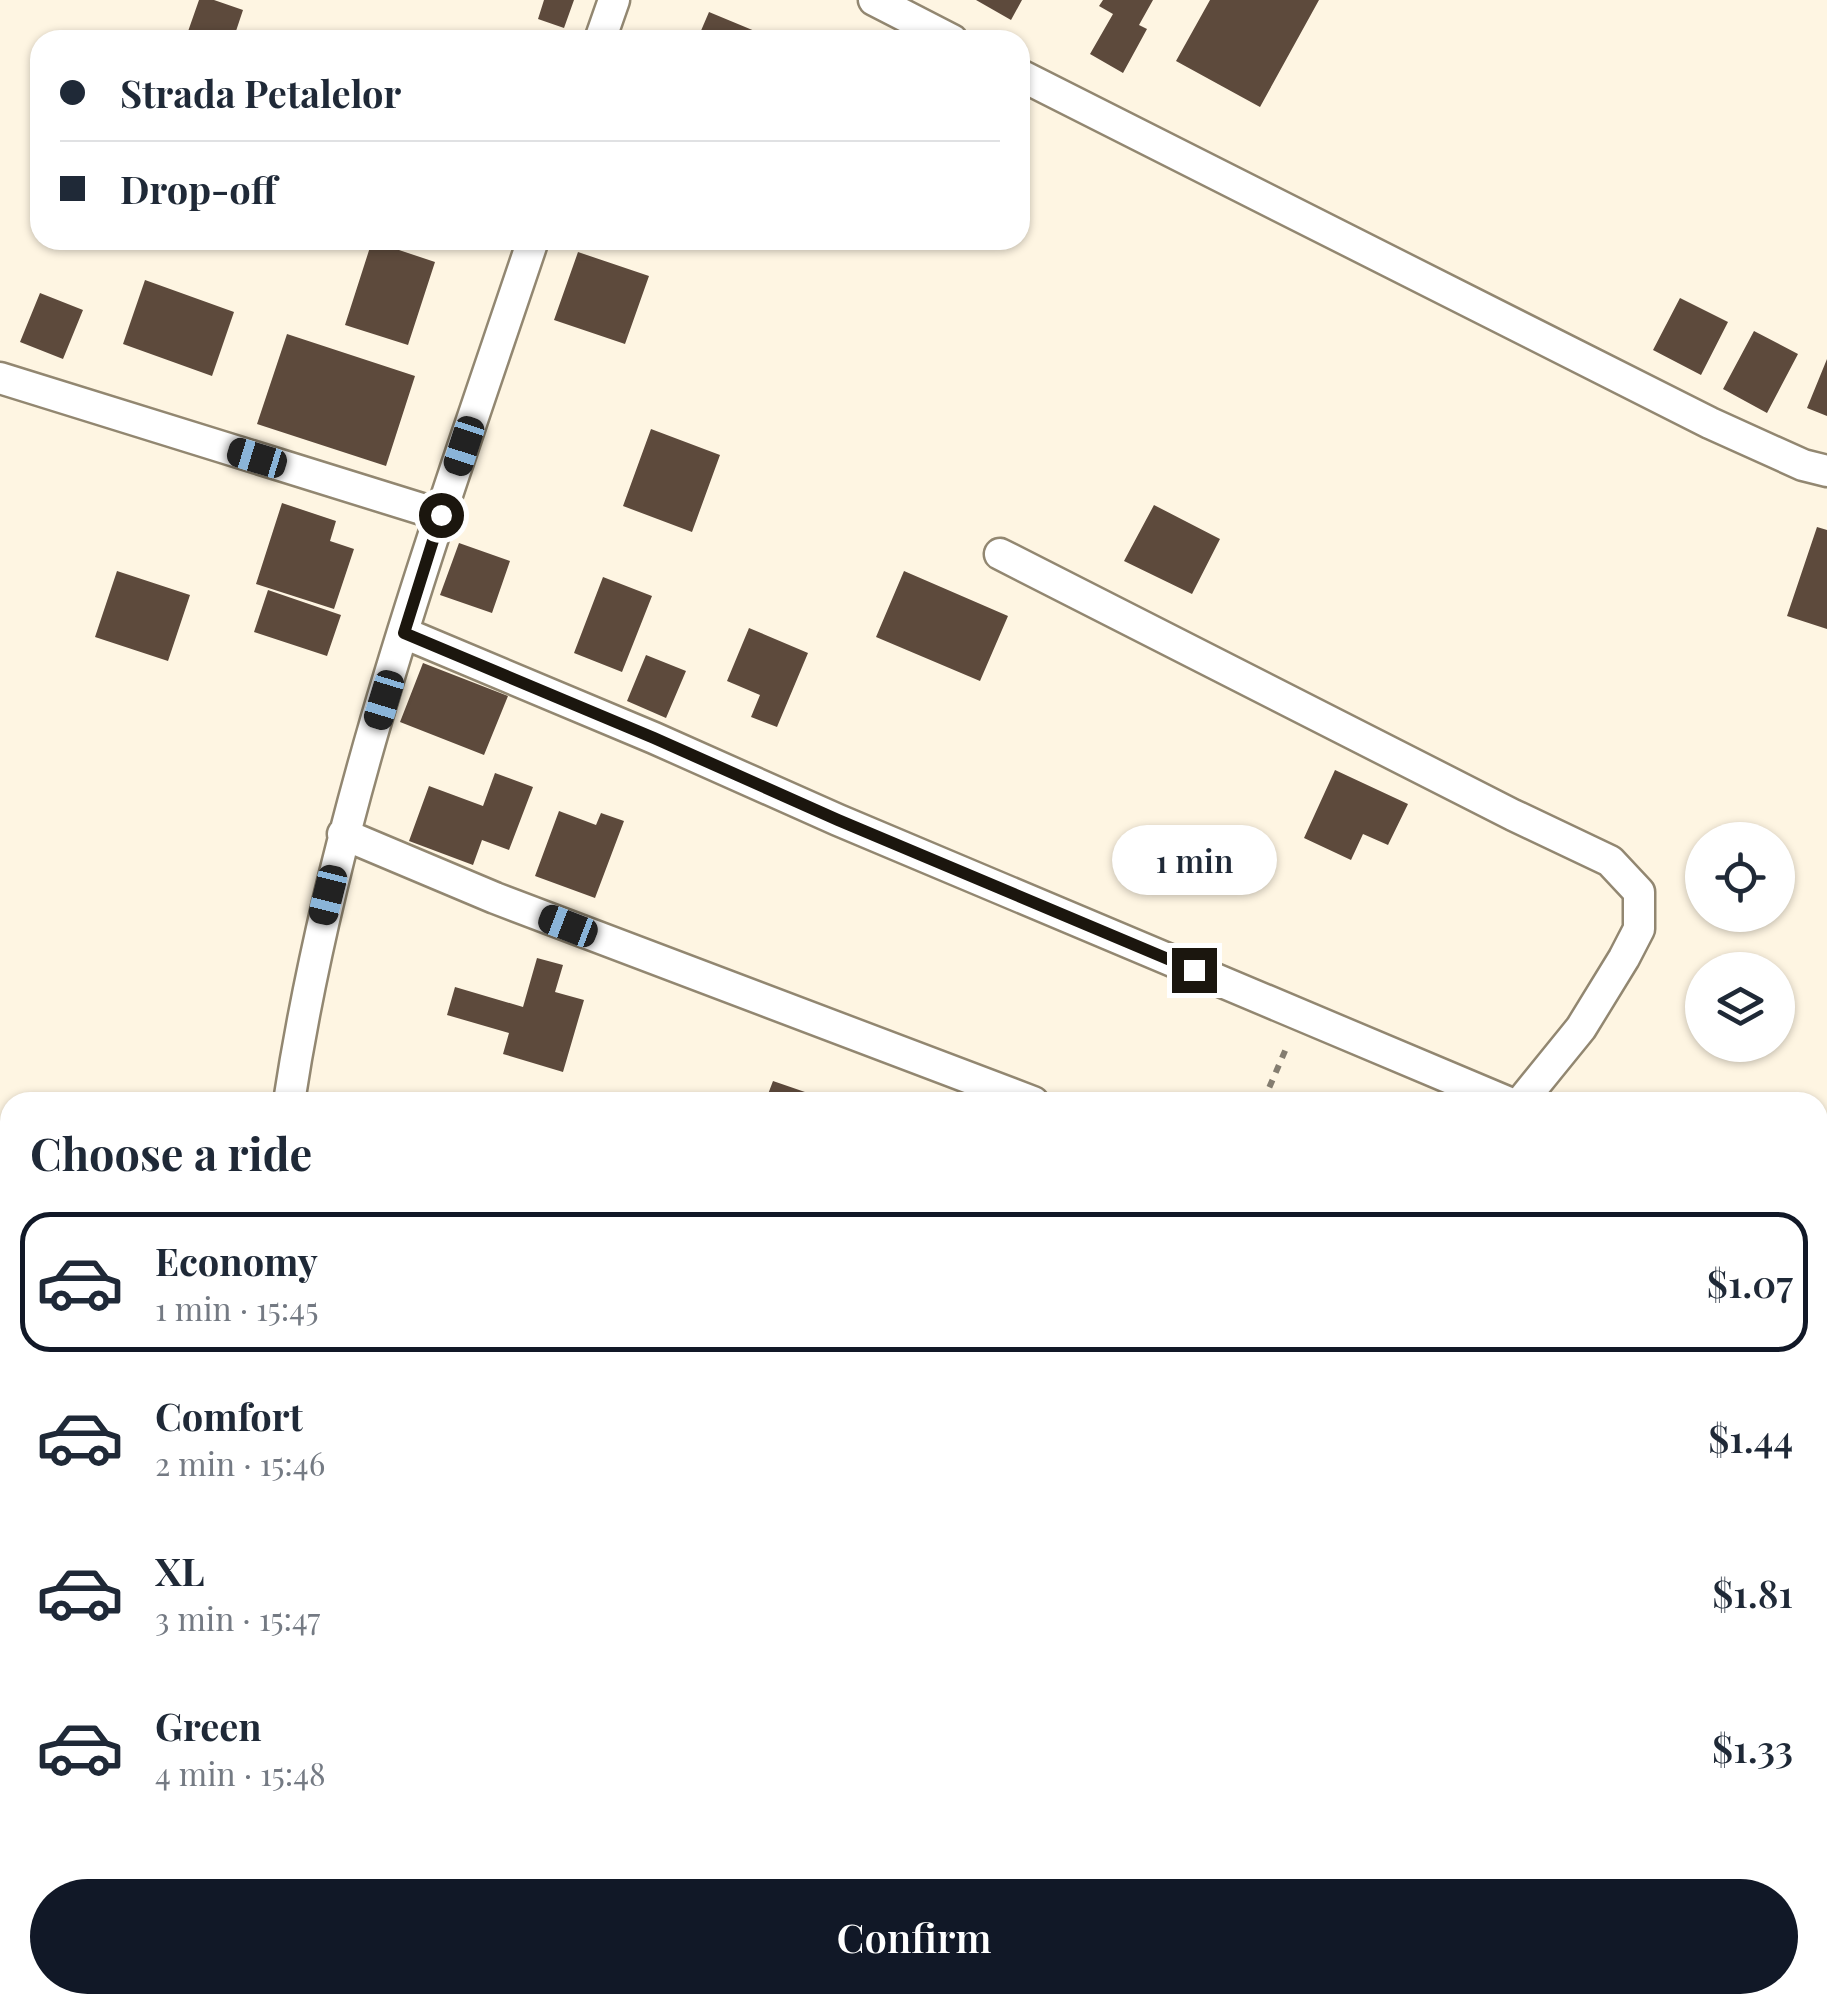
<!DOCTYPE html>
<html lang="en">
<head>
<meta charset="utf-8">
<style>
  body { margin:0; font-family:"Playfair Display",serif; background:#f2f2f3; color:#1f2937; height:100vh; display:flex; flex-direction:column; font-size:38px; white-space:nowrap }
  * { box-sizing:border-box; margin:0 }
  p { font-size:32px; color:#747a83 }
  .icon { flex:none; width:55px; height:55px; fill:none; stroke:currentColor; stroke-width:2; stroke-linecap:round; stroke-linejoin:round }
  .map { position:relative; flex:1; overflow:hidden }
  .drawer { position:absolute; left:0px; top:1092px; width:1828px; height:922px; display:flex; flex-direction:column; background:#fff; border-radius:30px 30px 0 0; box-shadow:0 2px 8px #0004 }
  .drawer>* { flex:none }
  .top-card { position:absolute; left:30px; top:30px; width:1000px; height:220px; border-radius:30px; box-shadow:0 2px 8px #0004; display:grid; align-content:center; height:220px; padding:0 30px; background:#fff }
  .fabs { position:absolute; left:1685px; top:822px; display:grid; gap:20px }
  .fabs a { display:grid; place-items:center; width:110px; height:110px; border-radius:50%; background:#fff; box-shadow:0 2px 8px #0004; font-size:50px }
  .end { position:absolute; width:45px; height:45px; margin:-22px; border:12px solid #1b160e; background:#fff; box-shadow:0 0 0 5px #fff }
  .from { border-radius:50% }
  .bubble { position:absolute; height:70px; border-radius:35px; background:#fff; box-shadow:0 2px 8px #0004; font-size:32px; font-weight:600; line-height:70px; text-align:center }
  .car { position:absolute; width:30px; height:60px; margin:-30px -15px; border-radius:12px; box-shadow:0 0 8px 2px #0007; background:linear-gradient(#222 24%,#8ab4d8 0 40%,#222 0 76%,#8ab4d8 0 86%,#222 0) }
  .top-card b { display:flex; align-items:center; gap:35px; height:95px; font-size:38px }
  .top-card b+b { border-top:2px solid #e0e1e3 }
  .top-card i { width:25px; height:25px; background:#1f2937 }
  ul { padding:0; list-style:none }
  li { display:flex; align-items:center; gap:30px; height:140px; margin:0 20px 15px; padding:0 10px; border:5px solid transparent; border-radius:30px }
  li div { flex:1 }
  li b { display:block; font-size:38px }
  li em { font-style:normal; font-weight:600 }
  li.current { border-color:#111827 }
  li>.icon { width:90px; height:90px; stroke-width:1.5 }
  h2 { padding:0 30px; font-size:45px; line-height:120px }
  .action { display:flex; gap:20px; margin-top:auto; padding:20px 30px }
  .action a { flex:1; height:115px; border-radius:60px; background:#111827; color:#fff; font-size:40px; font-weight:600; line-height:115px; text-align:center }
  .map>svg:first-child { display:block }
</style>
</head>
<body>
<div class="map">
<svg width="1827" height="2013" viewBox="0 0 1827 2013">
  <rect width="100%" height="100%" fill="#fef5e2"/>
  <!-- building -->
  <path fill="#5d4a3c" d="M199 0H214L243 10 233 40H185Z
    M544 0H574L564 28 538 19Z
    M976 0H1022L1011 20Z
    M1103 0H1153L1139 25 1147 29 1123 73 1090 54 1113 14 1099 6Z
    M1210 0H1319L1260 107 1176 61Z
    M709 12 762 34 759 40H697Z
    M372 241 435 262 408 345 345 325Z
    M578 252 649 276 625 344 554 320Z
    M145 280 234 312 212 376 123 344Z
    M40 293 83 310 63 359 20 342Z
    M1680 298 1728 322 1701 375 1653 350Z
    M1754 331 1798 354 1767 413 1723 389Z
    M287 334 415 376 386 466 257 424Z
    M1827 359V416L1807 408Z
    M651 429 720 455 692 532 623 506Z
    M282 503 336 521 330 541 354 549 334 609 256 584Z
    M1154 505 1220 539 1192 594 1124 561Z
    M1817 527 1827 530V629L1787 616Z
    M459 543 510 561 492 613 440 595Z
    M117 571 190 595 168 661 95 637Z
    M904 571 1008 616 980 681 876 637Z
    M603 577 652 596 622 672 574 653Z
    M268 590 341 615 327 656 254 632Z
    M749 628 808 653 777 727 751 717 760 695 727 681Z
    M646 655 686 671 666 718 627 701Z
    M423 663 508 696 484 755 400 722Z
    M1335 770 1408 804 1388 845 1363 834 1351 860 1304 838Z
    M495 773 533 787 509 850 482 840 473 865 409 841 429 786 483 806Z
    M559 811 596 825 601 813 624 821 595 898 535 876Z
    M537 958 563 965 555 992 584 1000 563 1072 503 1054 509 1033 447 1015 455 987 523 1007Z
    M773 1081 834 1102H765Z
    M1818 1393 1827 1394V1456L1818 1454Z
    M1070 2005H1137L1161 2012 1068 2013Z"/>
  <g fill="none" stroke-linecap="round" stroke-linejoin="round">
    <defs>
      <path id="street" d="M874 0 952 40
        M600 40 614 0
        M1020 75 1710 423 1803 465 1827 471
        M0 378 441 515
        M1000 554 1513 815 1610 861 1639 892V929L1624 958 1581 1028 1521 1102
        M404 633 654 738 838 820 1507 1102
        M343 834 495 898 1033 1102
        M289 1102C334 806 438 523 533 240
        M0 1561 10 1564
        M1818 1902 1827 1905
        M309 2005 310 2013
        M1296 2005 1325 2013"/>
    </defs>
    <!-- street casing -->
    <use href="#street" stroke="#928771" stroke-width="35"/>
    <!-- path -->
    <path stroke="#847d70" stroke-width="6" stroke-dasharray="8 8" stroke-linecap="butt" d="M1263 1102 1288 1044"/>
    <!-- street -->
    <use href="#street" stroke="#fff" stroke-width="30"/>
  </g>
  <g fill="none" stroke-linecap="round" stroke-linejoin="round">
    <!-- route -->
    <path stroke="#1b160e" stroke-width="12" d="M441 515 404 633 654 738 838 820 1194 970"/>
  </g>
</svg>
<div class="fabs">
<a><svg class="icon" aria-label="locate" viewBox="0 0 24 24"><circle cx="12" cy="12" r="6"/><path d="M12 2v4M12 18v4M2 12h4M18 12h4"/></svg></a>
<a><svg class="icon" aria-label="layers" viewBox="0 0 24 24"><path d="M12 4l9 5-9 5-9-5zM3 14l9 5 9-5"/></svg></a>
</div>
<i class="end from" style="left:441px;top:515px"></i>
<i class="end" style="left:1194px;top:970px"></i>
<div class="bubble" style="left:1112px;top:825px;width:165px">1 min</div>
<i class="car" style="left:464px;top:446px;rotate:198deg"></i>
<i class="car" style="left:257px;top:458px;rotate:287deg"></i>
<i class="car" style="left:384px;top:700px;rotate:197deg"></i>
<i class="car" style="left:328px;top:895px;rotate:194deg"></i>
<i class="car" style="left:568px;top:926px;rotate:291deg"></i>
<div class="top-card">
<b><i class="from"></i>Strada Petalelor</b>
<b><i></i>Drop-off</b>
</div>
<section class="drawer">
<h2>Choose a ride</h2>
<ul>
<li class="current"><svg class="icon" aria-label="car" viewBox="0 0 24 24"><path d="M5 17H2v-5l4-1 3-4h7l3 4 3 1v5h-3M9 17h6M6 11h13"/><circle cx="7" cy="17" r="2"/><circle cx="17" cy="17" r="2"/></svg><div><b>Economy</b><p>1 min · 15:45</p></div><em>$1.07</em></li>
<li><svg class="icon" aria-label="car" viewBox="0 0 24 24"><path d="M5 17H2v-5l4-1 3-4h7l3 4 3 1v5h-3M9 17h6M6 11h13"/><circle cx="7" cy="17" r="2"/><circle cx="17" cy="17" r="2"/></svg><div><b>Comfort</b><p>2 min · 15:46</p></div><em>$1.44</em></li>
<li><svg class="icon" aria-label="car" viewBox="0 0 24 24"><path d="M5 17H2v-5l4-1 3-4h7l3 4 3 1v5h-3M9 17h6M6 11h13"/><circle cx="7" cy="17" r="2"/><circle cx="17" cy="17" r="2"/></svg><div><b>XL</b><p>3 min · 15:47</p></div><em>$1.81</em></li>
<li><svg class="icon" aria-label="car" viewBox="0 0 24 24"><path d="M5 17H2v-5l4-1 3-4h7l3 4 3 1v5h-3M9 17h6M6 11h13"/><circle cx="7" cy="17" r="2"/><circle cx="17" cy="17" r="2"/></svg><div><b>Green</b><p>4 min · 15:48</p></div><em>$1.33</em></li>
</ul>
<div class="action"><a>Confirm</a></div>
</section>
</div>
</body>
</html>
